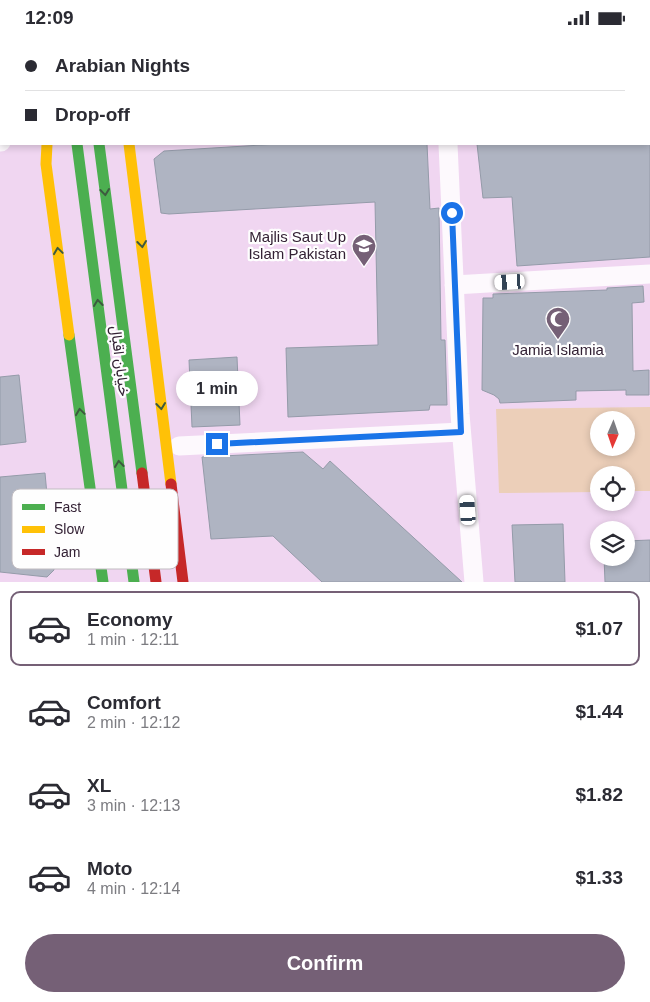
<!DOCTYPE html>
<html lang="en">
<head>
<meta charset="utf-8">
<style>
  body { margin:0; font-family:Arial,Vazirmatn,sans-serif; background:#f2f2f3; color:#2b2b33; height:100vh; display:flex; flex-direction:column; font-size:19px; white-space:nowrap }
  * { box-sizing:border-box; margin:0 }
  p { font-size:16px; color:#7c7c81 }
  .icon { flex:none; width:28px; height:28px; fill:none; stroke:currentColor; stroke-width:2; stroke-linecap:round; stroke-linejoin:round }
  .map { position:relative; height:547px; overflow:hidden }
  .details { display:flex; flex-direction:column; background:#fff; flex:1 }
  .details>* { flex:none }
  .banner { position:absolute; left:0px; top:0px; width:650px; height:110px; box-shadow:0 2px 8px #0003; display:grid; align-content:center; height:110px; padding:0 25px; background:#fff }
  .needle { width:32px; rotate:182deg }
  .fabs { position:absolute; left:590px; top:376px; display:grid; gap:10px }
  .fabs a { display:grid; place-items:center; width:45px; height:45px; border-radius:50%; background:#fff; box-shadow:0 2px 8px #0003; font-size:25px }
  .end { position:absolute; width:22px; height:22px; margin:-11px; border:6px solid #1a73e8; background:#fff; box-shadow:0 0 0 2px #fff }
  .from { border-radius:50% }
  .bubble { position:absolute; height:35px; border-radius:18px; background:#fff; box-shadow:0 2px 8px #0003; font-size:16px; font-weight:700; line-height:35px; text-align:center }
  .car { position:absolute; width:15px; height:30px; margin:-15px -8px; border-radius:6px; box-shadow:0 0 4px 1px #0007; background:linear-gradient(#fff 24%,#345 0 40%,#fff 0 76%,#345 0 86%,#fff 0) }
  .banner b { display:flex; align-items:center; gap:18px; height:48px; font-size:19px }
  .banner b+b { border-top:1px solid #e1e1e2 }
  .banner i { width:12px; height:12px; background:#2b2b33 }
  ul { padding:9px 0 0; list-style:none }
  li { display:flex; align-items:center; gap:15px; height:75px; margin:0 10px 8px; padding:0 15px; border:2px solid transparent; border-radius:10px }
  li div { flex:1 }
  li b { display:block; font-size:19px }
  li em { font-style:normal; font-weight:700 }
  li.on { border-color:#756076 }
  li>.icon { width:45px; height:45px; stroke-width:1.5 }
  .cta { display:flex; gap:10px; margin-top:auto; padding:10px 25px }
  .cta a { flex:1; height:58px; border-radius:30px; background:#756076; color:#fff; font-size:20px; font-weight:700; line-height:58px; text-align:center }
  .status { display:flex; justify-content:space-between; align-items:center; height:35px; padding:0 25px; background:#fff; direction:ltr }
  .status svg { height:14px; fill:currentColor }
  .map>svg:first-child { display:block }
</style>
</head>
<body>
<div class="status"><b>12:09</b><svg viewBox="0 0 49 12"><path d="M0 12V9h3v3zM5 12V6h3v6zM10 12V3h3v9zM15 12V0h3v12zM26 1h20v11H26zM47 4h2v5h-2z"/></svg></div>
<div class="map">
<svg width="650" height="547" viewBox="0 0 650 547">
  <rect width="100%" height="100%" fill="#f0d6f1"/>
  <!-- green -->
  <path fill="#eccfb9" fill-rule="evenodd" d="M650 372V456H626V440H599V457L499 458 496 374ZM599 385H626V412H599Z"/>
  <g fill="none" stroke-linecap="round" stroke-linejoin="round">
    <!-- stream -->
    <path stroke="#a3b2ec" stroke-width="5.5" d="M168 1V0
      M510 1 521 0"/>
  </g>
  <!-- building -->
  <path fill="#afb4c2" stroke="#949ba9" d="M278 109H427L430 174 439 173 441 305H445L447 370H430L429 375 288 382 286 313 378 310 375 167 169 179 161 178 154 124 164 116Z
    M477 109H650V222L517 231 512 162 483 163Z
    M643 251 644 267 632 268 633 336 649 335V360H626V355L576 356V365L500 368 499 364 494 360 482 355 483 263H493V259L607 255V253Z
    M237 322 240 390 192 392 189 325Z
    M19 340 26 407 0 410V342Z
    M303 417 323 434 330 426 462 547H322L273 501 211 504 202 422Z
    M45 438 54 535 47 542 0 537V442Z
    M563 489 565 547H515L512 490Z
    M650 505V547H605L604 522H626V506Z"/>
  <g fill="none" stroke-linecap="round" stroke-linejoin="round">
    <!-- street -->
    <path stroke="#fdf9fd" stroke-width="19" d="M0 107H1
      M448 109 460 379 474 547
      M454 250 650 239
      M179 411 461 397"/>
    <!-- fast -->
    <path stroke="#4caf50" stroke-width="11" d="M77 109 134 547
      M99 109 142 438
      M69 300 103 547"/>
    <!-- slow -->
    <path stroke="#ffc107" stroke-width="11" d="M63 0V1
      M110 0V1
      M0 57 1 56
      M649 63H650
      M47 109 46 129 69 300
      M129 109 171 449"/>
    <!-- jam -->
    <path stroke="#c62828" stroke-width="11" d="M142 438 156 547
      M171 449 183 547"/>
  </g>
  <!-- one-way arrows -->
  <defs><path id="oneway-chevron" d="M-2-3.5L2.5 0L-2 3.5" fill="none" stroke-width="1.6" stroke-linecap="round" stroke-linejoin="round" transform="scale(1.25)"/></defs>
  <g stroke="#3d5a3f">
    <use href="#oneway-chevron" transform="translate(105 157) rotate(83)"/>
    <use href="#oneway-chevron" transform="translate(142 209) rotate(83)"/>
    <use href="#oneway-chevron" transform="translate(58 216) rotate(-98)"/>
    <use href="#oneway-chevron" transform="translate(98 268) rotate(-97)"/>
    <use href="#oneway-chevron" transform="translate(161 371) rotate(83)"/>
    <use href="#oneway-chevron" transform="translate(80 377) rotate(-98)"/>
    <use href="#oneway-chevron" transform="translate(119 429) rotate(-97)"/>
  </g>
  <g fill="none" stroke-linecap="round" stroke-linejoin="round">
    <!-- route -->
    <path stroke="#1a73e8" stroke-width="6" d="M217 409 461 397 452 178"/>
  </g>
  <!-- icons -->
  <defs>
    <symbol id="school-pin" viewBox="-11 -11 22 30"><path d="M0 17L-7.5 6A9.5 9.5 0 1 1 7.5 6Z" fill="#756076" stroke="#fefefe"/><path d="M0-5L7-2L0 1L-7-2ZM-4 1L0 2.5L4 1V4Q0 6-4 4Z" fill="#fff"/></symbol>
    <symbol id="mosque-pin" viewBox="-11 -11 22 30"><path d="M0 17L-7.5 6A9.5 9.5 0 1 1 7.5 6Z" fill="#756076" stroke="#fefefe"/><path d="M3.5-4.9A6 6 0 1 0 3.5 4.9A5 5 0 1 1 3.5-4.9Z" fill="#fff"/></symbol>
  </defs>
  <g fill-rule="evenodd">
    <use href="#school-pin" x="350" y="197" width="28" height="38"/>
    <use href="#mosque-pin" x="544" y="270" width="28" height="38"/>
  </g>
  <g text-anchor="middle" stroke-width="4.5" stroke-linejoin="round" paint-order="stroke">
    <!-- poi labels -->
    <g font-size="15" fill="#332134" stroke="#fefefe" text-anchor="end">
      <text x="346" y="207">Majlis Saut Up<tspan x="346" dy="17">Islam Pakistan</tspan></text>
      <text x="558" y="320" text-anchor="middle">Jamia Islamia</text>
    </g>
    <!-- street labels -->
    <g font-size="15" fill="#332134" stroke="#fefefe">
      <text transform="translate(120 326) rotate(83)" y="5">خیابان اقبال</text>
    </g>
  </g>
  <!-- legend -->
  <rect x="12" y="454" width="166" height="80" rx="8" fill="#fefefe" stroke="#c1bcc1" stroke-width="1"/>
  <rect x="22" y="469" width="23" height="6" fill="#4caf50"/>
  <rect x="22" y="491" width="23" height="7" fill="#ffc107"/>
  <rect x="22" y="514" width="23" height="6" fill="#c62828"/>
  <g font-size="14" fill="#332134">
    <text x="54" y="477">Fast</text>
    <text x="54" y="499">Slow</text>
    <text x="54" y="522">Jam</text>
  </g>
</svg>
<div class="fabs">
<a><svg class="needle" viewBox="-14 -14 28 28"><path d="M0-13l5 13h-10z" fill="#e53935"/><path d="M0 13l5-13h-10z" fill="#7c7c81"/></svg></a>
<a><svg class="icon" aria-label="locate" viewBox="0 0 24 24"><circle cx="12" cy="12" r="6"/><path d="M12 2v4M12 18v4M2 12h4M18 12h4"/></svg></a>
<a><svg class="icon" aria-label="layers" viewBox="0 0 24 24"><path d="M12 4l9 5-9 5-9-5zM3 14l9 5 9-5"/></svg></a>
</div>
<i class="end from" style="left:452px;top:178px"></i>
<i class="end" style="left:217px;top:409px"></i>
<div class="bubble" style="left:176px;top:336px;width:82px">1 min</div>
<i class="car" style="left:510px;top:247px;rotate:267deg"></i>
<i class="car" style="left:468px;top:475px;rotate:356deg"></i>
<div class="banner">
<b><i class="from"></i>Arabian Nights</b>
<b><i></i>Drop-off</b>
</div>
</div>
<section class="details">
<ul>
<li class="on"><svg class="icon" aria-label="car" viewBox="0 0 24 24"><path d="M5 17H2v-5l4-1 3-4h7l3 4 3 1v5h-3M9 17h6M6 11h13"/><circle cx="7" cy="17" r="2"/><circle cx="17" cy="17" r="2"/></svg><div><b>Economy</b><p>1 min · 12:11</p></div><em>$1.07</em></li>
<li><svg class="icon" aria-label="car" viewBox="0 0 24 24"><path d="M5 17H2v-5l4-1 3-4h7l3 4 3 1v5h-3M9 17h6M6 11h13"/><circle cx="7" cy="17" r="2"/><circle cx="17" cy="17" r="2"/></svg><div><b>Comfort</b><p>2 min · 12:12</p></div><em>$1.44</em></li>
<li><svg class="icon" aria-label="car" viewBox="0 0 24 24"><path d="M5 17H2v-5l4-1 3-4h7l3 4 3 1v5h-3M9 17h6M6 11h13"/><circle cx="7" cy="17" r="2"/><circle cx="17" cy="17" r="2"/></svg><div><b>XL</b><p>3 min · 12:13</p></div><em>$1.82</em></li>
<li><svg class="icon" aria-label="car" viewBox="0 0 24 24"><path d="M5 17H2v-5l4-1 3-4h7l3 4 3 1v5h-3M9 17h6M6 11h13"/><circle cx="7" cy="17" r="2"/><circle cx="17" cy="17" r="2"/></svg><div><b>Moto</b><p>4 min · 12:14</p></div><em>$1.33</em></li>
</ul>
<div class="cta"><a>Confirm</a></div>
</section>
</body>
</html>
